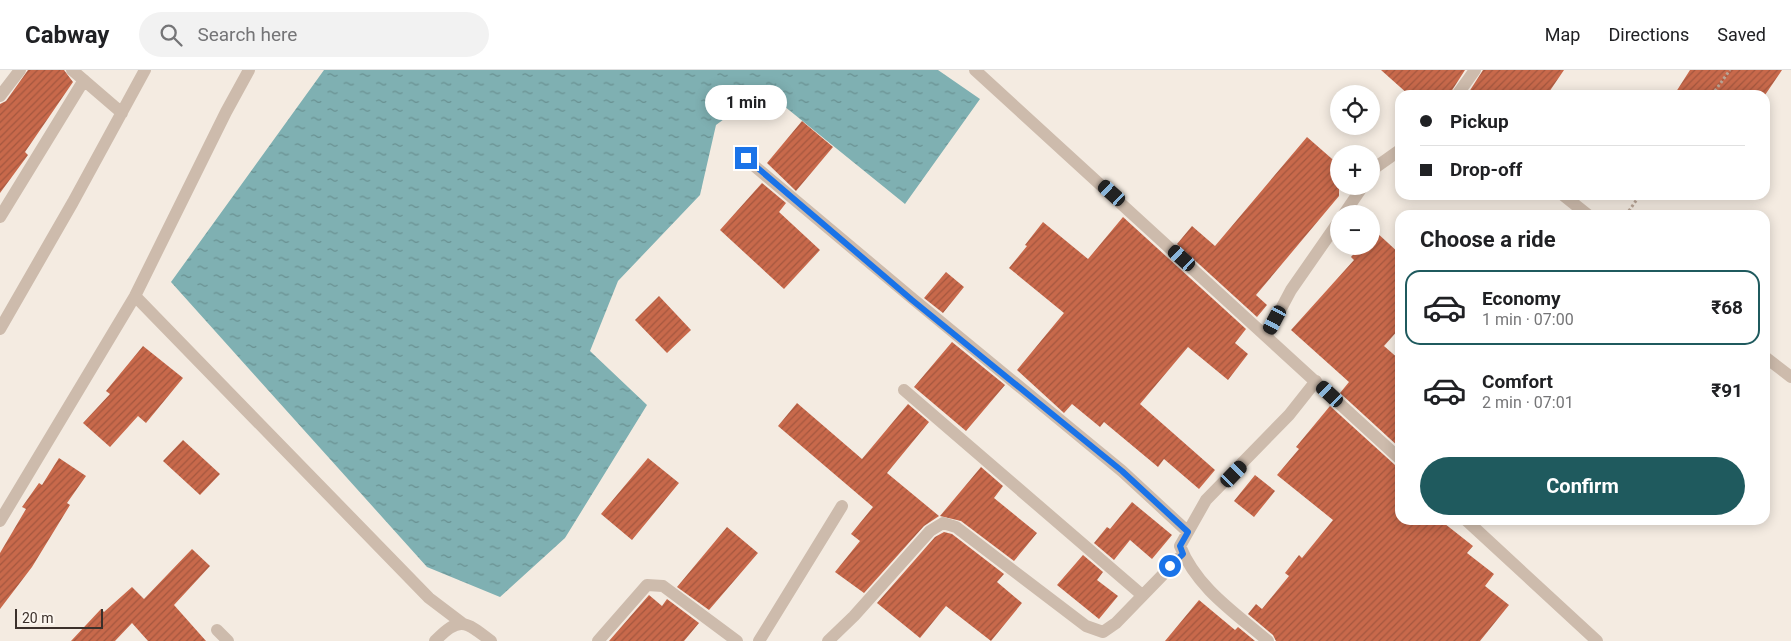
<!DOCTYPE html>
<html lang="en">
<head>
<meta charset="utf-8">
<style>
  body { margin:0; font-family:Roboto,sans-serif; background:#f2f2f2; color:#202124; height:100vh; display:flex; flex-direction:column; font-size:19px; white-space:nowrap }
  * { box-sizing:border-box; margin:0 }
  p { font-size:16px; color:#757577 }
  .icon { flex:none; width:28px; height:28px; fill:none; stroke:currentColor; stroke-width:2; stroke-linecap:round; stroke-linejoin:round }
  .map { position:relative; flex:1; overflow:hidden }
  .panel { position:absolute; left:1395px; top:140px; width:375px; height:315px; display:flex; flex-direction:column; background:#fff; border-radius:15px; box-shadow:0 2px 12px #0003 }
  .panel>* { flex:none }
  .banner { position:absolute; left:1395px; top:20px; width:375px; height:110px; border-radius:15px; box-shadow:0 2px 12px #0003; display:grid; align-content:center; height:110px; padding:0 25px; background:#fff }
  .buttons { position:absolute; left:1330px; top:15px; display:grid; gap:10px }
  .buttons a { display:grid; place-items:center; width:50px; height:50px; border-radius:50%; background:#fff; box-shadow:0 2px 12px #0003; font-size:25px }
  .scale { position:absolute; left:15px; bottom:12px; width:88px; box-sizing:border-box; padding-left:5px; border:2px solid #3b302b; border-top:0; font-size:14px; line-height:18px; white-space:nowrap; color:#3b302b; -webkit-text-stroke:4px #fbf5ee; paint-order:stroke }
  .end { position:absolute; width:22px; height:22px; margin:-11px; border:6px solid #1a73e8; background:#fff; box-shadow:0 0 0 2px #fff }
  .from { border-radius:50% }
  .bubble { position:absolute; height:35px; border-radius:18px; background:#fff; box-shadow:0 2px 12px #0003; font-size:16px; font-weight:700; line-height:35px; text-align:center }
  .car { position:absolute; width:15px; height:30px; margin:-15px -8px; border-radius:6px; box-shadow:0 0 4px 1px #0007; background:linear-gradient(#222 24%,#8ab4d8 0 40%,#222 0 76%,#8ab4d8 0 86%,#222 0) }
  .banner b { display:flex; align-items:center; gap:18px; height:48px; font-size:19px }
  .banner b+b { border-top:1px solid #e0e0e0 }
  .banner i { width:12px; height:12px; background:#202124 }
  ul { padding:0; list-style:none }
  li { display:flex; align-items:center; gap:15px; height:75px; margin:0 10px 8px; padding:0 15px; border:2px solid transparent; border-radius:15px }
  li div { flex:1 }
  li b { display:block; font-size:19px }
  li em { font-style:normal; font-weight:700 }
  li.selected { border-color:#1f5a5e }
  li>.icon { width:45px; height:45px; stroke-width:1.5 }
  h2 { padding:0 25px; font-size:22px; line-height:60px }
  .primary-button { display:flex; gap:10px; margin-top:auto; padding:10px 25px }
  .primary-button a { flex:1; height:58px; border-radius:30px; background:#1f5a5e; color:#fff; font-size:20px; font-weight:700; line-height:58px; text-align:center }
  header { display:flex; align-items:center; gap:30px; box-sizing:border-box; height:70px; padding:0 25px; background:#fff; border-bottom:1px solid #e0e0e0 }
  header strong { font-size:24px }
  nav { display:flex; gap:28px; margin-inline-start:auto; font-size:18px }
  .search { width:350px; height:45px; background:#f2f2f2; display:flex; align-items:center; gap:12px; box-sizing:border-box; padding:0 18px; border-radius:28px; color:#757577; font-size:19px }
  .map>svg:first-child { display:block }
</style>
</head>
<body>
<header>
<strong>Cabway</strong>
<div class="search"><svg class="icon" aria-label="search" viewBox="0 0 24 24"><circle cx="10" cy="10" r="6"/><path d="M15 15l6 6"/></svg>Search here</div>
<nav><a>Map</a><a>Directions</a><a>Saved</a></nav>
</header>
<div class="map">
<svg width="1791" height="571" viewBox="0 0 1791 571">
  <defs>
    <pattern id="water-ripples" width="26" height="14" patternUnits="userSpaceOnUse" patternTransform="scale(1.25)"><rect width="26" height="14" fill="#7fb0b2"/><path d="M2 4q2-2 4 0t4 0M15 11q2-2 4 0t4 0" fill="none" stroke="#699091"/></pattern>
    <pattern id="building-hatch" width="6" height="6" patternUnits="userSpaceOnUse" patternTransform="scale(1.25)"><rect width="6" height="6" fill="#c8694b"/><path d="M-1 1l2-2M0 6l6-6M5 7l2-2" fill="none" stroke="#a4573f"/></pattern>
  </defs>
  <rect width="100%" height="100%" fill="#f4ebe1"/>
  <!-- water -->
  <path fill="url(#water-ripples)" d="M324 0H938L980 29 905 134 784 36 747 32 716 55 700 125 618 211 590 281 647 335 565 468 500 527 427 497 171 212Z"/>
  <!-- building -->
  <path fill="url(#building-hatch)" d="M28 0H64L73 12 25 82 28 85 0 123V34L6 31Z
    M1381 0H1465L1449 25H1409Z
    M1483 0H1564L1547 25H1467Z
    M1690 0H1782L1765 25H1674Z
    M802 51 833 77 796 121 767 93Z
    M1307 67 1339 95V126L1256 225 1267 235 1257 247 1177 174 1192 156 1215 176Z
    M762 113 786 133 779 142 820 180 784 219 720 160Z
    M1123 147 1246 259 1235 273 1248 284 1228 310 1188 277 1140 334 1215 400 1199 419 1164 389 1158 397 1104 352 1100 357 1072 334 1064 343 1017 300 1064 243 1009 198 1027 176 1025 175 1043 152 1088 189Z
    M1375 161 1400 184V258L1384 276 1400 290V378L1340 323 1349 312 1291 260 1354 190 1351 187 1361 176H1371V165Z
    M946 202 964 217 943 243 924 228Z
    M659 226 691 260 667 283 635 250Z
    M952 272 1005 315 966 361 914 317Z
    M143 276 183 308 146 353 138 346 110 377 83 353 110 324 106 321Z
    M797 333 862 389 908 334 929 352 887 403 939 446 924 456 864 523 835 502 860 471 851 464 873 437 778 356Z
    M1330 336 1395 395 1400 397V450H1440L1473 476 1467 483 1494 504 1485 516 1509 535 1480 571H1276L1273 565 1248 544 1256 534 1262 539 1289 506 1285 503 1299 485 1302 488 1333 450 1277 405 1299 379 1296 377Z
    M183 370 220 404 200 425 163 391Z
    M59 388 86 406 67 433 70 435 32 497 0 539V483L26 439 22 437 39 413 42 415Z
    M648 388 679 413 632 470 601 444Z
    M981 397 1003 416 994 428 1037 463 1014 491 961 451 940 446Z
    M1255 405 1275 421 1254 447 1234 431Z
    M1132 432 1172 465 1152 489 1130 470 1114 490 1094 473 1107 457 1110 459Z
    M727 457 758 483 709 540 677 517Z
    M944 462 952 464 1004 504 997 512 1022 533 991 571 946 536 920 568 877 533 935 467Z
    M192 479 210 496 174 535 206 571H148L132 553 115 571H71L101 539 104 542 132 517 144 529Z
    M1083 485 1103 502 1097 510 1118 526 1099 549 1057 515Z
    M649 525 662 536 667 529 699 553 684 571H609Z
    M1199 530 1235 560 1238 557 1255 571H1165Z"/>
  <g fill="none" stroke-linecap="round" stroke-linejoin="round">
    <!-- path -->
    <path stroke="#b9a596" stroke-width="3" stroke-dasharray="2.5 2.5" stroke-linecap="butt" d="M1712 25 1730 0
      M1626 145 1640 125"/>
    <!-- minor -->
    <path stroke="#cdbbac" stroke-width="12" d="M72 0 122 43
      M975 0 1400 389
      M1457 25 1475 0
      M0 26 20 0
      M746 89 913 229 1122 401 1188 462
      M1371 104 1376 97 1400 80
      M1563 125 1588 145
      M1344 144 1363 116
      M0 147 84 10
      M135 226 429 528 462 553
      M0 259 73 132 145 0
      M1267 265 1291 220 1339 151
      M1765 287 1791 307
      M904 320 1142 525
      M1466 450 1597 571
      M0 451 135 226 226 42 249 0
      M217 560 228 571
      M435 571C459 546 465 551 491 571
      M598 571 647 515 663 516 737 571
      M759 571 842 436
      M828 571 854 546 930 461 943 453 956 457 1086 556 1103 562 1116 553 1183 484
      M1268 571C1234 542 1197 518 1180 476L1206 430 1289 345 1316 311"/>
  </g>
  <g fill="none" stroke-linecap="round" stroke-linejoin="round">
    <!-- route -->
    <path stroke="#1a73e8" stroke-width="6" d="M746 88 912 230 1122 401 1188 462 1180 476 1183 484 1170 496"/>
  </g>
</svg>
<div class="buttons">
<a><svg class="icon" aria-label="locate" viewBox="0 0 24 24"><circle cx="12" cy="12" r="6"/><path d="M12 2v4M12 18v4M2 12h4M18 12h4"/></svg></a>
<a>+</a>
<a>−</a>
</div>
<div class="scale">20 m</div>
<i class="end from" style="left:1170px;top:496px"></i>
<i class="end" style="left:746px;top:88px"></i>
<div class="bubble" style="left:705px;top:15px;width:82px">1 min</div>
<i class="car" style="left:1112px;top:123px;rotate:312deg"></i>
<i class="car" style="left:1182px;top:188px;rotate:312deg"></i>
<i class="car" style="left:1275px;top:250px;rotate:208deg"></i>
<i class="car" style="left:1330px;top:324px;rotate:313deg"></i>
<i class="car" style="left:1234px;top:404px;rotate:44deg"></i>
<div class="banner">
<b><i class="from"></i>Pickup</b>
<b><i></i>Drop-off</b>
</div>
<section class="panel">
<h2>Choose a ride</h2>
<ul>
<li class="selected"><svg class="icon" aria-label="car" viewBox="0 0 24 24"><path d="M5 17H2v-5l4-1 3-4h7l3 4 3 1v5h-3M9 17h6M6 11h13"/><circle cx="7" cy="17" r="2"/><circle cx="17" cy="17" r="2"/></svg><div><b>Economy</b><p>1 min · 07:00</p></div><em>₹68</em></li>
<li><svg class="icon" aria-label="car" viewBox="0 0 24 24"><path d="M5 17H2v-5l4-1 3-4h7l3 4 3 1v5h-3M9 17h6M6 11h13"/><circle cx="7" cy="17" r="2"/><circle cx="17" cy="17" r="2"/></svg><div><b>Comfort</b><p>2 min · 07:01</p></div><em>₹91</em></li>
</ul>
<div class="primary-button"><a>Confirm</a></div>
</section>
</div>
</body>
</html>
